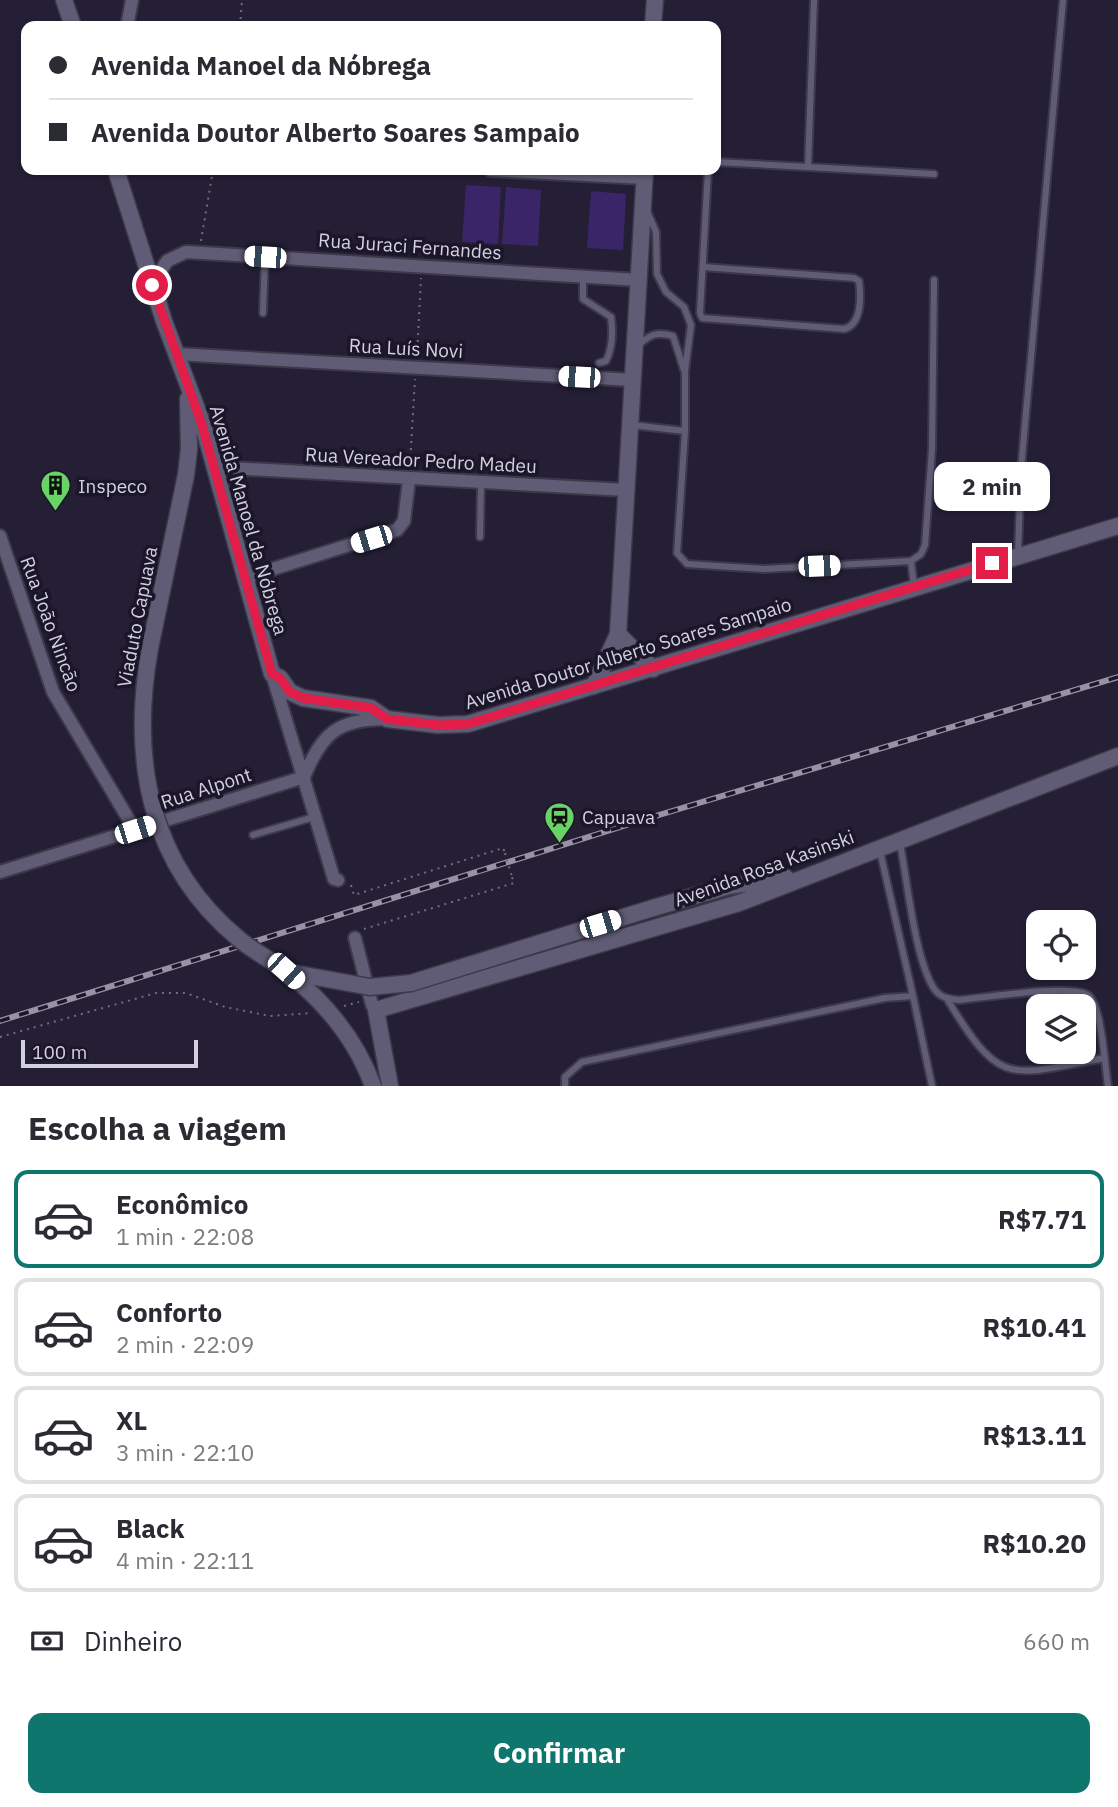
<!DOCTYPE html>
<html lang="pt">
<head>
<meta charset="utf-8">
<style>
  body { margin:0; font-family:"IBM Plex Sans",sans-serif; background:#f2f2f3; color:#2b2b33; height:100vh; display:flex; flex-direction:column; font-size:26px; white-space:nowrap }
  * { box-sizing:border-box; margin:0 }
  p { font-size:23px; color:#7c7c81 }
  .icon { flex:none; width:38px; height:38px; fill:none; stroke:currentColor; stroke-width:2; stroke-linecap:round; stroke-linejoin:round }
  .map { position:relative; height:1086px; overflow:hidden }
  .details { display:flex; flex-direction:column; background:#fff; flex:1 }
  .details>* { flex:none }
  .hud { position:absolute; left:21px; top:21px; width:700px; height:154px; border-radius:14px; box-shadow:0 2px 5px #0004; display:grid; align-content:center; height:154px; padding:0 28px; background:#fff }
  .fabs { position:absolute; left:1026px; top:910px; display:grid; gap:14px }
  .fabs a { display:grid; place-items:center; width:70px; height:70px; border-radius:14px; background:#fff; box-shadow:0 2px 5px #0004; font-size:35px }
  .scale { position:absolute; left:21px; bottom:18px; width:177px; box-sizing:border-box; padding-left:7px; border:4px solid #d3d1df; border-top:0; font-size:19px; line-height:24px; white-space:nowrap; color:#d3d1df; -webkit-text-stroke:5px #1b162a; paint-order:stroke }
  .end { position:absolute; width:32px; height:32px; margin:-16px; border:9px solid #e11d48; background:#fff; box-shadow:0 0 0 4px #fff }
  .from { border-radius:50% }
  .bubble { position:absolute; height:49px; border-radius:14px; background:#fff; box-shadow:0 2px 5px #0004; font-size:23px; font-weight:700; line-height:49px; text-align:center }
  .car { position:absolute; width:21px; height:42px; margin:-21px -10px; border-radius:9px; box-shadow:0 0 5px 2px #0007; background:linear-gradient(#fff 24%,#345 0 40%,#fff 0 76%,#345 0 86%,#fff 0) }
  .hud b { display:flex; align-items:center; gap:24px; height:66px; font-size:26px }
  .hud b+b { border-top:2px solid #e1e1e2 }
  .hud i { width:18px; height:18px; background:#2b2b33 }
  ul { padding:0; list-style:none }
  li { display:flex; align-items:center; gap:21px; height:98px; margin:0 14px 10px; padding:0 14px; border:4px solid #e1e1e2; border-radius:14px }
  li div { flex:1 }
  li b { display:block; font-size:26px }
  li em { font-style:normal; font-weight:700 }
  li.active { border-color:#0f766e }
  li>.icon { width:63px; height:63px; stroke-width:1.5 }
  h2 { padding:0 28px; font-size:32px; line-height:84px }
  .pay { display:flex; align-items:center; gap:18px; height:77px; padding:0 28px; font-size:26px }
  .pay p { margin-inline-start:auto }
  .button { display:flex; gap:14px; margin-top:auto; padding:14px 28px }
  .button a { flex:1; height:80px; border-radius:14px; background:#0f766e; color:#fff; font-size:28px; font-weight:700; line-height:80px; text-align:center }
  .map>svg:first-child { display:block }
</style>
</head>
<body>
<div class="map">
<svg width="1118" height="1086" viewBox="0 0 1118 1086">
  <rect width="100%" height="100%" fill="#241f35"/>
  <!-- green -->
  <path fill="#392567" d="M466 185 501 187 498 244 462 242Z
    M506 187 541 190 538 246 502 244Z
    M591 191 626 194 623 250 587 248Z"/>
  <g fill="none" stroke-linecap="round" stroke-linejoin="round">
    <defs>
      <path id="service" d="M814 0 808 167 934 174
        M716 162 808 167
        M647 211 656 232 657 274 666 292 684 307 691 325 685 371V431
        M703 267 854 278 859 281C861 296 862 325 844 329L702 318 700 313 708 171 709 170
        M583 277V299L611 317C613 332 613 347 606 361L599 363
        M263 313 265 256
        M637 346C650 335 656 331 673 336L684 370
        M632 425 685 431 677 553 687 564 764 569 911 561 921 554 925 545 932 449 934 280
        M480 537 481 483
        M1018 554 1021 469 1063 0
        M911 561 914 586
        M253 835 314 817
        M900 843C907 879 915 962 935 990 941 998 950 999 959 1000 981 998 1075 983 1089 996 1102 1008 1105 1067 1108 1086
        M880 851 913 996
        M947 999C1000 1086 1007 1077 1104 1058
        M565 1086V1077L582 1062 885 998 913 996 932 1086"/>
      <path id="minor" d="M127 26 132 0
        M490 170 644 178
        M152 285 167 261 186 252 639 280
        M176 354 633 380
        M213 467 626 490
        M0 536 53 692 135 830
        M244 578 397 530 404 521 409 480
        M272 674 334 879 338 880
        M304 777C322 733 338 719 386 719
        M0 872 304 777
        M355 938 372 1005 376 1010"/>
      <path id="secondary" d="M64 0 73 26
        M653 26 655 0
        M116 170 164 321 203 425 272 674 280 678 290 692 303 698 371 708 387 719 438 725 468 724 1118 526
        M618 634 653 669
        M150 648 186 475 189 449 188 399
        M594 686 618 634 645 170
        M653 908 729 886 785 877
        M390 1086 376 1010 739 903 1118 756"/>
    </defs>
    <!-- service casing -->
    <use href="#service" stroke="#3d394b" stroke-width="10"/>
    <!-- minor casing -->
    <use href="#minor" stroke="#3d394b" stroke-width="16"/>
    <!-- secondary casing -->
    <use href="#secondary" stroke="#3d394b" stroke-width="19"/>
    <!-- path -->
    <path stroke="#716d80" stroke-width="2" stroke-dasharray="2 5" stroke-linecap="butt" d="M240 26 242 0
      M201 241 213 170
      M417 356 421 278
      M410 464 415 379
      M351 885 354 895 503 848 505 853
      M364 929 514 883 512 877
      M344 1006 359 1002
      M0 1037 156 993H186L225 1007 270 1016 311 1013"/>
    <!-- service -->
    <use href="#service" stroke="#605c75" stroke-width="6"/>
    <!-- minor -->
    <use href="#minor" stroke="#605c75" stroke-width="12"/>
    <!-- secondary -->
    <use href="#secondary" stroke="#605c75" stroke-width="16"/>
    <defs>
      <path id="rail" d="M0 1021 649 818 1118 677"/>
    </defs>
    <!-- rail casing -->
    <use href="#rail" stroke="#9793a4" stroke-width="6"/>
    <!-- rail -->
    <use href="#rail" stroke="#1b162a" stroke-width="3.5" stroke-dasharray="10" stroke-linecap="butt"/>
    <defs>
      <path id="secondary-bridge" d="M150 648C130 759 149 865 239 939 254 952 272 960 287 972 326 1003 356 1039 373 1086
        M288 972 370 987 411 983 653 908"/>
    </defs>
    <!-- secondary-bridge casing -->
    <use href="#secondary-bridge" stroke="#3d394b" stroke-width="19" stroke-linecap="butt"/>
    <!-- path-bridge -->
    <path stroke="#716d80" stroke-width="2" stroke-dasharray="2 5" stroke-linecap="butt" d="M505 853 512 877"/>
    <!-- secondary-bridge -->
    <use href="#secondary-bridge" stroke="#605c75" stroke-width="16"/>
  </g>
  <g fill="none" stroke-linecap="round" stroke-linejoin="round">
    <!-- route -->
    <path stroke="#e11d48" stroke-width="9" d="M152 285 202 425 272 674 280 678 290 692 303 698 371 708 387 719 438 725 468 724 992 563"/>
  </g>
  <!-- icons -->
  <defs>
    <symbol id="building-pin" viewBox="-11 -11 22 30"><path d="M0 17L-7.5 6A9.5 9.5 0 1 1 7.5 6Z" fill="#67d465" stroke="#1b162a"/><path d="M-4-6H4V6H1V3H-1V6H-4ZM-2.5-4.3h1.7v1.8h-1.7ZM.8-4.3h1.7v1.8H.8ZM-2.5-1h1.7V.8h-1.7ZM.8-1h1.7V.8H.8Z" fill="#111"/></symbol>
    <symbol id="station-pin" viewBox="-11 -11 22 30"><path d="M0 17L-7.5 6A9.5 9.5 0 1 1 7.5 6Z" fill="#67d465" stroke="#1b162a"/><path d="M-3-6H3Q5-6 5-4V2Q5 4 3 4L4.5 6H3L1.5 4h-3L-3 6H-4.5L-3 4Q-5 4-5 2V-4Q-5-6-3-6ZM-3.5-4v3h7v-3ZM-3.5 1v1.5H-2V1ZM2 1v1.5H3.5V1Z" fill="#111"/></symbol>
  </defs>
  <g fill-rule="evenodd">
    <use href="#building-pin" x="38" y="468" width="35" height="47"/>
    <use href="#station-pin" x="542" y="800" width="35" height="47"/>
  </g>
  <g text-anchor="middle" stroke-width="7" stroke-linejoin="round" paint-order="stroke">
    <!-- street labels -->
    <g font-size="19" fill="#d3d1df" stroke="#1b162a">
      <text transform="translate(410 246) rotate(4)" y="7">Rua Juraci Fernandes</text>
      <text transform="translate(406 348) rotate(3)" y="7">Rua Luís Novi</text>
      <text transform="translate(421 460) rotate(3)" y="7">Rua Vereador Pedro Madeu</text>
      <text transform="translate(249 520) rotate(74)" y="7">Avenida Manoel da Nóbrega</text>
      <text transform="translate(137 617) rotate(-79)" y="7">Viaduto Capuava</text>
      <text transform="translate(51 624) rotate(70)" y="7">Rua João Nincão</text>
      <text transform="translate(628 653) rotate(-17)" y="7">Avenida Doutor Alberto Soares Sampaio</text>
      <text transform="translate(206 788) rotate(-18)" y="7">Rua Alpont</text>
      <text transform="translate(764 868) rotate(-20)" y="7">Avenida Rosa Kasinski</text>
    </g>
    <!-- poi labels -->
    <g font-size="19" fill="#d3d1df" stroke="#1b162a" text-anchor="start">
      <text x="78" y="493">Inspeco</text>
      <text x="582" y="824">Capuava</text>
    </g>
  </g>
</svg>
<div class="fabs">
<a><svg class="icon" aria-label="locate" viewBox="0 0 24 24"><circle cx="12" cy="12" r="6"/><path d="M12 2v4M12 18v4M2 12h4M18 12h4"/></svg></a>
<a><svg class="icon" aria-label="layers" viewBox="0 0 24 24"><path d="M12 4l9 5-9 5-9-5zM3 14l9 5 9-5"/></svg></a>
</div>
<div class="scale">100 m</div>
<i class="end from" style="left:152px;top:285px"></i>
<i class="end" style="left:992px;top:563px"></i>
<div class="bubble" style="left:934px;top:462px;width:116px">2 min</div>
<i class="car" style="left:265px;top:257px;rotate:274deg"></i>
<i class="car" style="left:579px;top:377px;rotate:273deg"></i>
<i class="car" style="left:371px;top:539px;rotate:253deg"></i>
<i class="car" style="left:819px;top:566px;rotate:88deg"></i>
<i class="car" style="left:135px;top:830px;rotate:72deg"></i>
<i class="car" style="left:600px;top:924px;rotate:73deg"></i>
<i class="car" style="left:286px;top:971px;rotate:132deg"></i>
<div class="hud">
<b><i class="from"></i>Avenida Manoel da Nóbrega</b>
<b><i></i>Avenida Doutor Alberto Soares Sampaio</b>
</div>
</div>
<section class="details">
<h2>Escolha a viagem</h2>
<ul>
<li class="active"><svg class="icon" aria-label="car" viewBox="0 0 24 24"><path d="M5 17H2v-5l4-1 3-4h7l3 4 3 1v5h-3M9 17h6M6 11h13"/><circle cx="7" cy="17" r="2"/><circle cx="17" cy="17" r="2"/></svg><div><b>Econômico</b><p>1 min · 22:08</p></div><em>R$7.71</em></li>
<li><svg class="icon" aria-label="car" viewBox="0 0 24 24"><path d="M5 17H2v-5l4-1 3-4h7l3 4 3 1v5h-3M9 17h6M6 11h13"/><circle cx="7" cy="17" r="2"/><circle cx="17" cy="17" r="2"/></svg><div><b>Conforto</b><p>2 min · 22:09</p></div><em>R$10.41</em></li>
<li><svg class="icon" aria-label="car" viewBox="0 0 24 24"><path d="M5 17H2v-5l4-1 3-4h7l3 4 3 1v5h-3M9 17h6M6 11h13"/><circle cx="7" cy="17" r="2"/><circle cx="17" cy="17" r="2"/></svg><div><b>XL</b><p>3 min · 22:10</p></div><em>R$13.11</em></li>
<li><svg class="icon" aria-label="car" viewBox="0 0 24 24"><path d="M5 17H2v-5l4-1 3-4h7l3 4 3 1v5h-3M9 17h6M6 11h13"/><circle cx="7" cy="17" r="2"/><circle cx="17" cy="17" r="2"/></svg><div><b>Black</b><p>4 min · 22:11</p></div><em>R$10.20</em></li>
</ul>
<div class="pay"><svg class="icon" aria-label="cash" viewBox="0 0 24 24"><path d="M3 7h18v10H3z"/><circle cx="12" cy="12" r="2"/></svg>Dinheiro<p>660 m</p></div>
<div class="button"><a>Confirmar</a></div>
</section>
</body>
</html>
